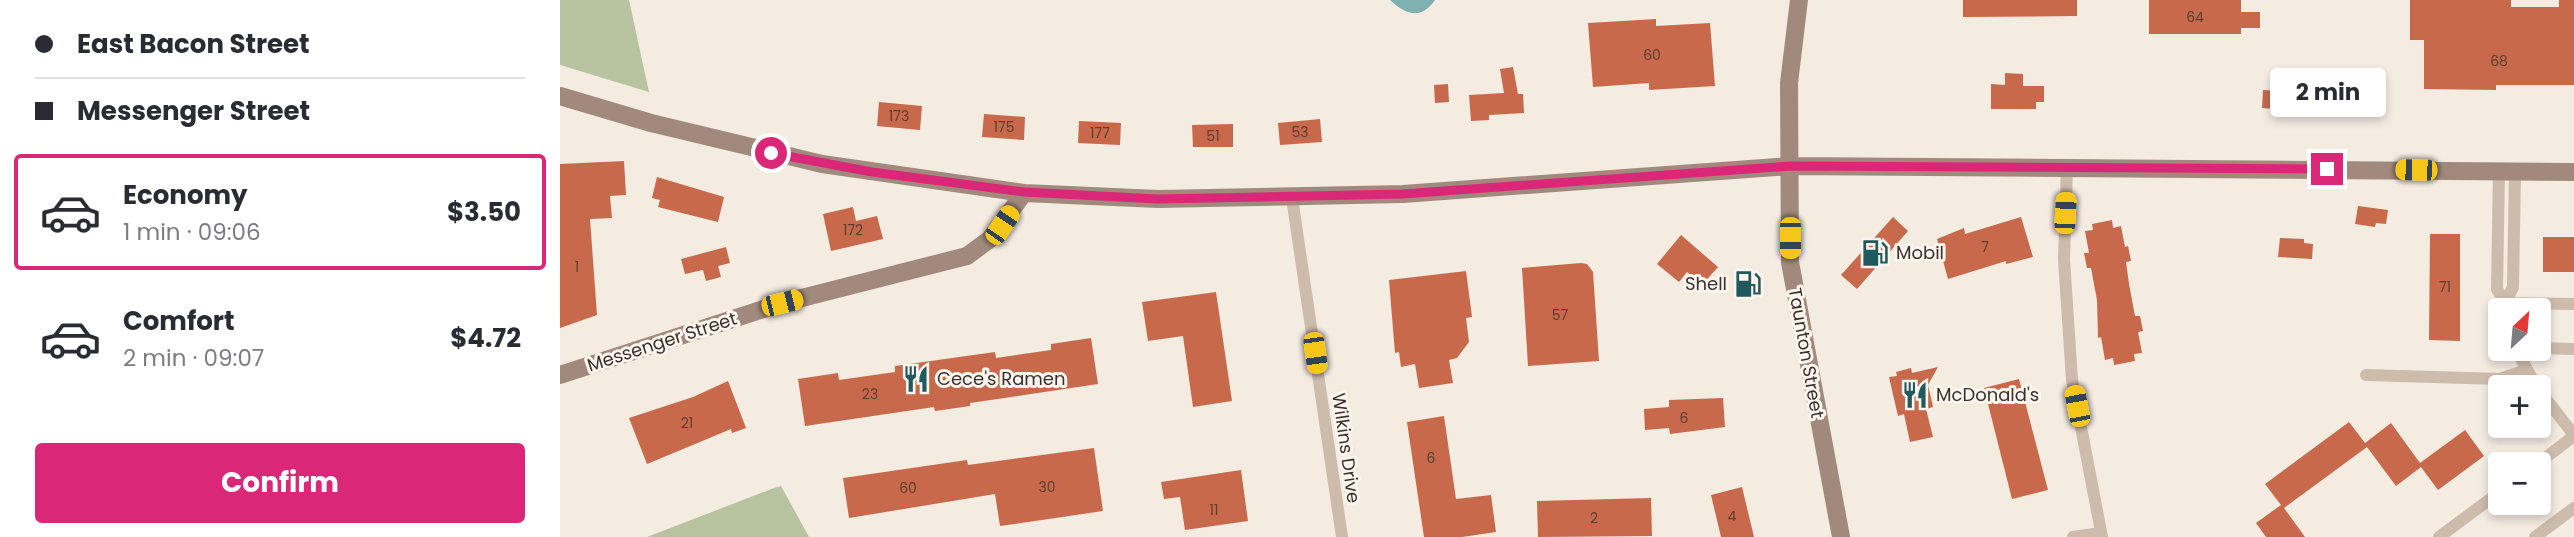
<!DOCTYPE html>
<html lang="en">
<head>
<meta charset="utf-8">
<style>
  body { margin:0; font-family:Poppins,sans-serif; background:#f7f7f7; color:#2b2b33; height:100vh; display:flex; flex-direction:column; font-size:26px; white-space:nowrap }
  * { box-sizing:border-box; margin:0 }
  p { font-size:23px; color:#7c7c81 }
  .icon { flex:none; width:38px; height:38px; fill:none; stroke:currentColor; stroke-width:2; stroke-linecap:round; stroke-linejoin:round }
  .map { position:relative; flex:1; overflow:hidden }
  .details { display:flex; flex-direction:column; background:#fff; width:560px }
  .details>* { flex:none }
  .guide { display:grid; align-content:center; height:154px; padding:0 35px; background:#fff }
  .needle { width:46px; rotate:26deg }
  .tools { position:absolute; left:1928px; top:298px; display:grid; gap:14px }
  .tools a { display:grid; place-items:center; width:63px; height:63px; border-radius:7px; background:#fff; box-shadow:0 4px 10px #0003; font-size:35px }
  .end { position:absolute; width:32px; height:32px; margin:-16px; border:9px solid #db2777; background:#fff; box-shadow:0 0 0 4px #fff }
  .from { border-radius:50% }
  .bubble { position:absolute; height:49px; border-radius:7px; background:#fff; box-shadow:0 4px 10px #0003; font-size:23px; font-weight:700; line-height:49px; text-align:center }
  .car { position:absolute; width:21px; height:42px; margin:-21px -10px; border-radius:9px; box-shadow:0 0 5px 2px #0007; background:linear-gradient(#f5c518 24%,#345 0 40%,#f5c518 0 76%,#345 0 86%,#f5c518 0) }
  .guide b { display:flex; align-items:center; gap:24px; height:66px; font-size:26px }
  .guide b+b { border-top:2px solid #e1e1e2 }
  .guide i { width:18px; height:18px; background:#2b2b33 }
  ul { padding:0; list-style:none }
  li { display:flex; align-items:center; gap:21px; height:116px; margin:0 14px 10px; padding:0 21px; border:4px solid transparent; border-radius:7px }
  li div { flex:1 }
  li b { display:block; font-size:26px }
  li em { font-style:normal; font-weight:700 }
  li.on { border-color:#db2777 }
  li>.icon { width:63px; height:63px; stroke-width:1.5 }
  .primary-button { display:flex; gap:14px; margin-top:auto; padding:14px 35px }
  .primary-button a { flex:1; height:80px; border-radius:7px; background:#db2777; color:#fff; font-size:28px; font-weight:700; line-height:80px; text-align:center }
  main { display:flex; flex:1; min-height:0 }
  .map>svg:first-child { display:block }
</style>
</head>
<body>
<main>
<section class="details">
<div class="guide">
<b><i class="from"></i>East Bacon Street</b>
<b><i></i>Messenger Street</b>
</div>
<ul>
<li class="on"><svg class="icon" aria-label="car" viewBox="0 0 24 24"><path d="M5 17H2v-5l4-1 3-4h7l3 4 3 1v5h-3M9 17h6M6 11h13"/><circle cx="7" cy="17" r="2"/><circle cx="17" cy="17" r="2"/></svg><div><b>Economy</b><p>1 min · 09:06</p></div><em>$3.50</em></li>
<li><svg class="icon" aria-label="car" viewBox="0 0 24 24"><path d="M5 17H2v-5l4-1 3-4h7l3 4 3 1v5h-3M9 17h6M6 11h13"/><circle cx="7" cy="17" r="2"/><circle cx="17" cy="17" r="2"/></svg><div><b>Comfort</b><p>2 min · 09:07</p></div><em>$4.72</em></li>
</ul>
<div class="primary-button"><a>Confirm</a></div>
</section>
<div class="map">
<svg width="2014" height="537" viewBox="0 0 2014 537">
  <rect width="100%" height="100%" fill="#f4ebe1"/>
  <!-- green -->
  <path fill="#b8c4a0" d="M0 0H69L89 92 0 65Z
    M221 486 249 537H87L214 488Z"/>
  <!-- water -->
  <path fill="#7fb0b2" d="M830 0H875C861 20 846 15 830 0Z"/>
  <!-- building -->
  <path fill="#c8694b" d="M1403 0H1517V16L1403 17Z
    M1589 0H1681V12H1700V28H1681V34H1589Z
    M1850 0H1951V7H1999V0H2014V85H1936V90L1864 89V40H1850Z
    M1096 19V26L1150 23 1155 86 1089 90V83L1033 87 1028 23Z
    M953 67 958 94H963L964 113 929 115V120L911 121 909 95 944 93 940 69Z
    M1445 73 1463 74V86H1484V102H1476V109H1431V84L1445 85Z
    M888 84 889 102 875 103 874 85Z
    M1703 90 1754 92 1752 112 1702 108Z
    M319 102 362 106 360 130 317 126Z
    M424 114 465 117 464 140 422 137Z
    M760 119 762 142 720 145 718 123Z
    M519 121 561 123 560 145 518 143Z
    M673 124V147H633L632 125Z
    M64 161 66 195 50 196 52 218 30 219 37 315 0 328V164Z
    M97 177 164 197 158 222 98 207 100 200 92 198Z
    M1798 206 1828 210 1826 224 1816 223 1815 227 1795 224Z
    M293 207 296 221 317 216 323 239 271 251 263 214Z
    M1333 217 1348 231 1297 289 1281 275Z
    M1461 217 1473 257 1446 264V261L1388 279 1377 239 1404 228 1405 234Z
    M1552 220 1553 228 1561 226 1565 247 1568 246 1571 261 1566 262 1569 284 1575 316H1580L1583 331 1578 332 1582 353 1574 354 1575 361 1554 365 1553 358 1545 360 1541 337 1538 338 1537 300 1531 268H1527L1524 253H1529L1525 231 1533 230 1532 224Z
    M1870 234H1900V341L1869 340Z
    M1121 235 1158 267 1142 285 1127 272 1119 282 1097 264Z
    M1983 237H2014V272H1983Z
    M1720 238 1744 239V243L1753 244 1752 259 1718 257Z
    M166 247 170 263 158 266 161 277 146 281 143 270 125 274 121 259Z
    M1021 263 1027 264 1033 272 1039 361 968 366 962 268Z
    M906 271 912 317 906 318 909 342 897 358 889 360 893 383 859 388 855 364 841 367 839 352 835 353 829 280Z
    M656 292 672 401 633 407 623 336 588 341 582 302Z
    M531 338 538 384 410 403V406L375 411 374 407 245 426 238 379 278 373 279 380 335 372V366L435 352 436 358 491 350V344Z
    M1378 367 1368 385 1373 407 1366 409 1373 437 1350 442 1344 414 1338 416 1329 377 1337 376 1336 372 1351 368 1352 373Z
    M1459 379 1488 490 1452 499 1424 388Z
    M168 381 186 428 172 433 171 429 87 464 69 418 133 397Z
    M1163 398 1165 427 1110 434 1109 428 1085 430 1084 409 1109 407V400Z
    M884 416 896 499 931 495 936 532 902 537H864L847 422Z
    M1789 422 1805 443 1831 423 1860 463 1905 430 1924 456 1878 490 1861 467 1836 486 1807 447 1724 508 1745 537H1706L1696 523 1721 505 1705 484Z
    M534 448 543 511 440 526 435 494 289 518 283 478 407 460 408 465Z
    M681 470 688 521 625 530 620 497 604 499 601 482Z
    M1182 487 1194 537H1161L1151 495Z
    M1091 498 1092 536 978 537 977 501Z"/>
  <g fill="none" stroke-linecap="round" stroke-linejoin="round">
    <!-- street -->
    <path stroke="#cdbbac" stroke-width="12" d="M1507 167 1504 259 1512 380 1542 537
      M1939 172 1937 289 1945 303 1953 287 1955 172
      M732 198 782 537
      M1946 309 1945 303 2014 304
      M1955 348 1977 387
      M1979 348 2014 349
      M1806 375 1940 379 1966 370
      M1979 390 2014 435
      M1977 464 2014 436
      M1513 537 1541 533
      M1879 537 1941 491
      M1975 537 2014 508"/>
    <!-- secondary -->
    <path stroke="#a18a7d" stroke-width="18" d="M1239 0 1229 83 1230 262 1281 537
      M0 96 91 123 262 164 464 193 598 199 843 194 1230 166 2014 172
      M0 375 222 303 407 256 430 239 464 193"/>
  </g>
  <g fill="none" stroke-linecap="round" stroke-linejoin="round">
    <!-- route -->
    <path stroke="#db2777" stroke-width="9" d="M211 153 312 172 464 192 598 199 843 194 1230 166 1767 169"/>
  </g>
  <!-- icons -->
  <defs>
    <symbol id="fuel-bare" viewBox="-9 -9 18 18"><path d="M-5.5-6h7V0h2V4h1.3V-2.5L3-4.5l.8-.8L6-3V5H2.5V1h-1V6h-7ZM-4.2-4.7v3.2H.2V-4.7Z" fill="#1f5a5e" stroke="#fbf5ee" stroke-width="2.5" paint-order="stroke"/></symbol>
    <symbol id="restaurant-bare" viewBox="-9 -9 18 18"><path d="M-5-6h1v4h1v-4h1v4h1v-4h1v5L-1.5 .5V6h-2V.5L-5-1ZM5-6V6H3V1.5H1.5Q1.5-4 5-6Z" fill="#1f5a5e" stroke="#fbf5ee" stroke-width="2.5" paint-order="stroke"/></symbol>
  </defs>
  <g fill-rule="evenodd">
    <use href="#fuel-bare" x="1296" y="234" width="38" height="38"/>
    <use href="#fuel-bare" x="1169" y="265" width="38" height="38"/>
    <use href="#restaurant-bare" x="337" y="360" width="38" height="38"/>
    <use href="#restaurant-bare" x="1336" y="376" width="38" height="38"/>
  </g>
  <g text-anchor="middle" stroke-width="6" stroke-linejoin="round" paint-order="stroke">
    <!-- number labels -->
    <g font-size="14" fill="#5e3e33">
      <text x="1635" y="22">64</text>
      <text x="1092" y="60">60</text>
      <text x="1939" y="66">68</text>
      <text x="339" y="121">173</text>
      <text x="444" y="132">175</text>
      <text x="740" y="137">53</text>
      <text x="540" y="138">177</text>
      <text x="653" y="141">51</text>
      <text x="293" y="235">172</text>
      <text x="1425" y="252">7</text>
      <text x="17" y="272">1</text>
      <text x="1885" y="292">71</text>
      <text x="1000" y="320">57</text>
      <text x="310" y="399">23</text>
      <text x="1124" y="423">6</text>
      <text x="127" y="428">21</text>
      <text x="871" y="463">6</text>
      <text x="487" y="492">30</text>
      <text x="348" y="493">60</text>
      <text x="654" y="515">11</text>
      <text x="1172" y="521">4</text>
      <text x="1034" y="523">2</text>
    </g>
    <!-- poi labels -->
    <g font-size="18" fill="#3b302b" stroke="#fbf5ee" text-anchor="start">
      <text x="1336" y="259">Mobil</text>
      <text x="1167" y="290" text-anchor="end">Shell</text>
      <text x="377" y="385">Cece's Ramen</text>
      <text x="1376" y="401">McDonald's</text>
    </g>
    <!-- street labels -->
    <g font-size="18" fill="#3b302b" stroke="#fbf5ee">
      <text transform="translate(102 342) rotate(-18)" y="6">Messenger Street</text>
      <text transform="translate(1246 353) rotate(80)" y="6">Taunton Street</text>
      <text transform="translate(786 448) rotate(82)" y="6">Wilkins Drive</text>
    </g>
  </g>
</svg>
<div class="tools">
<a><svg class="needle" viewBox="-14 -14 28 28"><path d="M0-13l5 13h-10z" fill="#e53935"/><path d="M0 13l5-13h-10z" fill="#7c7c81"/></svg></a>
<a>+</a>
<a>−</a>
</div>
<i class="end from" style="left:211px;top:153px"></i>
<i class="end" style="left:1767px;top:169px"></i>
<div class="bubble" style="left:1710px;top:68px;width:116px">2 min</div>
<i class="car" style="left:1856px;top:170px;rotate:271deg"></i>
<i class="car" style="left:1505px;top:213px;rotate:3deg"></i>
<i class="car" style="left:442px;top:225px;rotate:34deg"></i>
<i class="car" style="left:1230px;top:238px;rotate:180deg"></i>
<i class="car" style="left:222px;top:303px;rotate:76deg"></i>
<i class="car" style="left:755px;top:353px;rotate:172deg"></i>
<i class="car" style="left:1517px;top:406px;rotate:349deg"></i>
</div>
</main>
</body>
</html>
